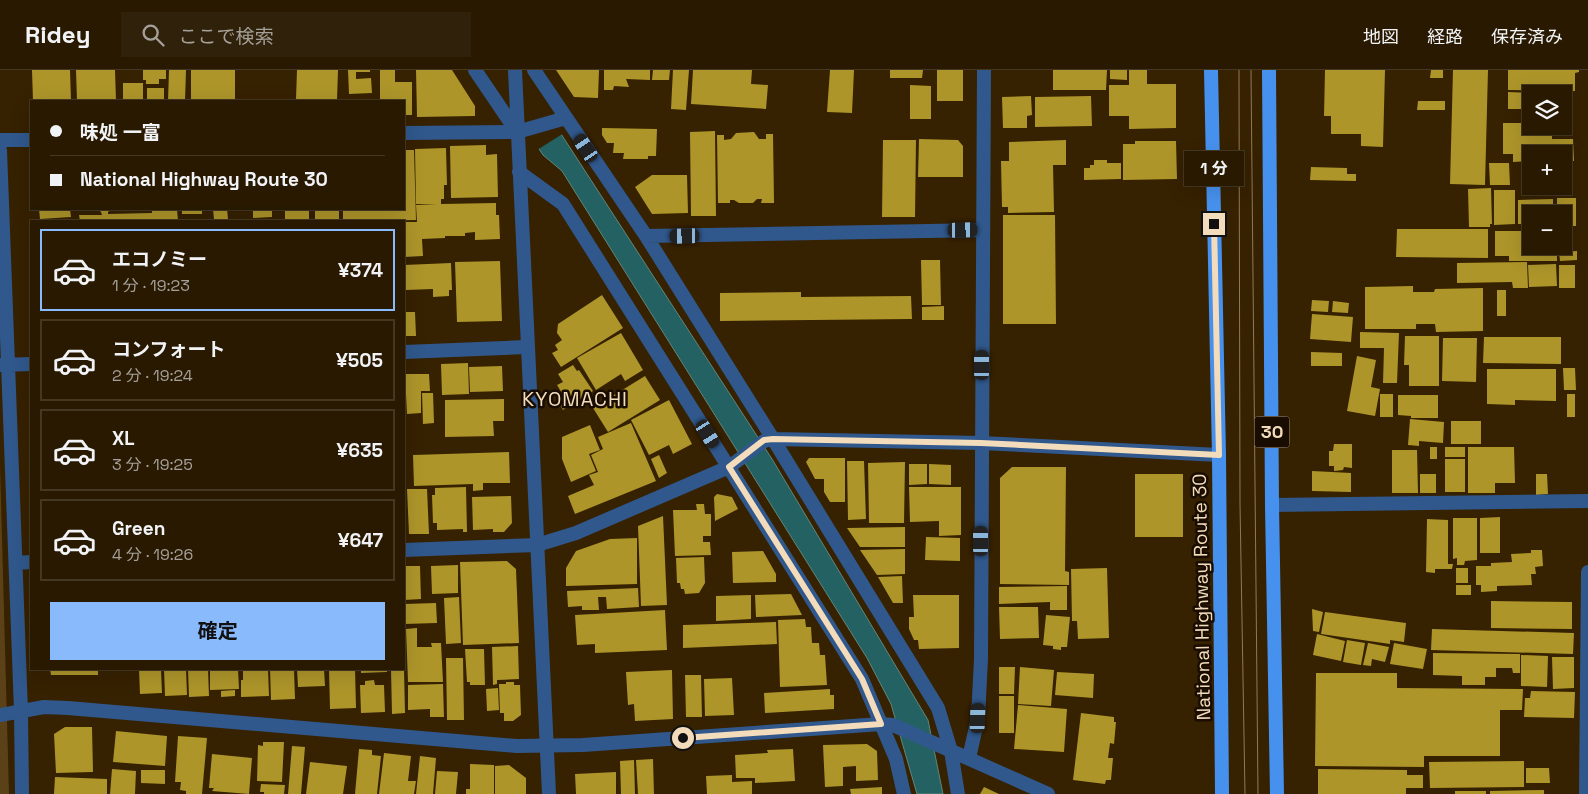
<!DOCTYPE html>
<html lang="ja">
<head>
<meta charset="utf-8">
<style>
  body { margin:0; font-family:"Space Grotesk","Noto Sans JP",sans-serif; background:#30220a; color:#f1f3f6; height:100vh; display:flex; flex-direction:column; font-size:19px; white-space:nowrap }
  * { box-sizing:border-box; margin:0 }
  p { font-size:16px; color:#a5a099 }
  .icon { flex:none; width:28px; height:28px; fill:none; stroke:currentColor; stroke-width:2; stroke-linecap:round; stroke-linejoin:round }
  .map { position:relative; flex:1; overflow:hidden }
  .panel { position:absolute; left:30px; top:150px; width:375px; height:450px; display:flex; flex-direction:column; background:#281900; border-radius:0px; box-shadow:0 5px 20px #0002,0 0 0 1px #443822 }
  .panel>* { flex:none }
  .banner { position:absolute; left:30px; top:30px; width:375px; height:110px; border-radius:0px; box-shadow:0 5px 20px #0002,0 0 0 1px #443822; display:grid; align-content:center; height:110px; padding:0 20px; background:#281900 }
  .controls { position:absolute; left:1522px; top:15px; display:grid; gap:10px }
  .controls a { display:grid; place-items:center; width:50px; height:50px; border-radius:0px; background:#281900; box-shadow:0 5px 20px #0002,0 0 0 1px #443822; font-size:25px }
  .end { position:absolute; width:22px; height:22px; margin:-11px; border:6px solid #f3dcbb; background:#111; box-shadow:0 0 0 2px #111 }
  .from { border-radius:50% }
  .bubble { position:absolute; height:35px; border-radius:0px; background:#281900; box-shadow:0 5px 20px #0002,0 0 0 1px #443822; font-size:16px; font-weight:700; line-height:35px; text-align:center }
  .car { position:absolute; width:15px; height:30px; margin:-15px -8px; border-radius:6px; box-shadow:0 0 4px 1px #0007; background:linear-gradient(#222 24%,#8ab4d8 0 40%,#222 0 76%,#8ab4d8 0 86%,#222 0) }
  .banner b { display:flex; align-items:center; gap:18px; height:48px; font-size:19px }
  .banner b+b { border-top:1px solid #443822 }
  .banner i { width:12px; height:12px; background:#f1f3f6 }
  ul { padding:9px 0 0; list-style:none }
  li { display:flex; align-items:center; gap:15px; height:82px; margin:0 10px 8px; padding:0 10px; border:2px solid #443822; border-radius:0px }
  li div { flex:1 }
  li b { display:block; font-size:19px }
  li em { font-style:normal; font-weight:700 }
  li.current { border-color:#89bafc }
  li>.icon { width:45px; height:45px; stroke-width:1.5 }
  .button { display:flex; gap:10px; margin-top:auto; padding:10px 20px }
  .button a { flex:1; height:58px; border-radius:0px; background:#89bafc; color:#111; font-size:20px; font-weight:700; line-height:58px; text-align:center }
  header { display:flex; align-items:center; gap:30px; box-sizing:border-box; height:70px; padding:0 25px; background:#281900; border-bottom:1px solid #443822 }
  header strong { font-size:24px }
  nav { display:flex; gap:28px; margin-inline-start:auto; font-size:18px }
  .search { width:350px; height:45px; background:#30220a; display:flex; align-items:center; gap:12px; box-sizing:border-box; padding:0 18px; border-radius:0px; color:#a5a099; font-size:19px }
  .map>svg:first-child { display:block }
</style>
</head>
<body>
<header>
<strong>Ridey</strong>
<div class="search"><svg class="icon" aria-label="search" viewBox="0 0 24 24"><circle cx="10" cy="10" r="6"/><path d="M15 15l6 6"/></svg>ここで検索</div>
<nav><a>地図</a><a>経路</a><a>保存済み</a></nav>
</header>
<div class="map">
<svg width="1588" height="724" viewBox="0 0 1588 724">
  <rect width="100%" height="100%" fill="#362100"/>
  <!-- green -->
  <path fill="#5b4117" d="M0 395 9 724H0Z"/>
  <!-- water -->
  <path fill="#246162" stroke="#62867d" d="M487 0H522L563 67 772 389 928 650 943 724H917L891 634 867 588 562 101 543 85Z"/>
  <!-- pier -->
  <path fill="#362100" d="M485 0H523L564 63 537 80Z"/>
  <!-- building -->
  <path fill="#ad952a" d="M32 0H70L71 31H33Z
    M76 0H115L116 31H77Z
    M143 0H166V9H159V14H146V10H143Z
    M169 0H186L185 31H168Z
    M191 0H235V31H191Z
    M297 0H338L337 30 296 29Z
    M348 0H370V2H356V9L371 8 372 23 349 24Z
    M380 0H395V12H412V45H404V31H380Z
    M416 0H452L475 36V46L417 47Z
    M556 0H599L598 28 574 27Z
    M604 0H650V10L626 9 629 17 614 16 613 20H604Z
    M653 0H670L669 10H652Z
    M673 0H689L686 40 671 39Z
    M693 0H752L751 14 768 15 766 39 691 34Z
    M830 0H854L852 43 827 42Z
    M890 0H923L922 8H890Z
    M937 0H963V31H937Z
    M1053 0H1107L1106 20H1053Z
    M1110 0H1127V10L1110 9Z
    M1129 0H1147V14H1176V58L1129 59V46H1109V15H1129Z
    M1325 0H1385L1383 77 1361 76V64H1331V46H1324Z
    M1431 0H1443V8H1430Z
    M1453 0H1488L1485 115 1450 114Z
    M1508 0H1579V2L1575 3V21L1508 20Z
    M123 13H143V31H123Z
    M910 15 931 16V49H910Z
    M147 18H164V31H147Z
    M1508 22 1531 23V39H1508Z
    M1031 26 1032 45 1027 46V58H1003L1002 27Z
    M1091 26 1092 56 1035 57V27Z
    M1418 31H1445V40H1417Z
    M1503 53H1531V56H1544V61L1552 62V69H1573L1574 91H1564V84H1531V91L1513 92V84H1503Z
    M602 58 657 59 656 86H648V89H623L624 83H613L614 73H607L602 65Z
    M715 61 716 146H691L690 62Z
    M754 62 759 69H766V64H773L774 133H761L762 129H757L753 133H739L734 130H730V133H718L717 65H724V70L731 69 736 63Z
    M919 69 958 70 963 76V107H918Z
    M883 70H916L915 147H882Z
    M1066 70V95H1053L1054 142 1008 143V137H1002L1001 91H1009V72Z
    M1135 71H1176L1177 109 1123 110V74H1135Z
    M486 75V85L497 84 498 127 451 128 450 76Z
    M446 78 447 115H444V129H441V134L496 133V145H499L500 169 475 170V162L465 163V166H445V168L422 169 423 186 404 187V152H417L416 135H437L416 134 415 79Z
    M404 80H414L416 150 343 151V141H350V139H404Z
    M1094 90H1107V93H1121V109L1084 110V98H1090V95H1094Z
    M1489 93H1509L1510 115H1490Z
    M1311 97 1347 98V104H1356V111L1310 110Z
    M652 105H687L688 143 652 144 635 117Z
    M1491 118 1492 154H1490V157H1469L1468 119Z
    M1494 120H1515V154L1494 155Z
    M1557 128H1576V156H1564V144H1557Z
    M1553 129V144H1531V154H1518V130Z
    M39 139H70L71 147 40 149Z
    M98 139H112L108 142V144L152 143V139H177L178 151H80L79 145H102L101 142Z
    M182 139H202V144H182Z
    M213 139H227L228 149H214Z
    M253 139H272V147L253 148Z
    M285 139H309V151H285Z
    M315 139H339V151H315Z
    M1003 145H1055L1056 254H1003Z
    M1397 159H1488V188L1396 187Z
    M1495 161H1531V176H1557V191H1509V186H1495Z
    M1577 181V190L1560 191 1559 182Z
    M921 190H940L941 235H922Z
    M500 191 502 251 457 252 455 192Z
    M1527 192 1528 218H1513L1512 212 1457 213V193Z
    M451 193 452 220H449V226L433 227V219L406 220V224H404V195Z
    M1556 194 1557 216 1529 217 1528 195Z
    M1559 195H1575V218H1559Z
    M1413 216V222H1434L1435 219 1483 218V261L1436 262 1435 254H1416V259H1365V217Z
    M1497 220H1506V246H1497Z
    M801 222V227L911 226 912 249 720 251V223Z
    M602 225 623 258 561 297 552 283 558 280 555 275 562 270 557 263 558 254Z
    M1312 230 1329 231 1328 242 1311 241Z
    M1333 231 1349 233 1348 243 1332 242Z
    M944 236V250H922V237Z
    M404 242H415L416 266H404Z
    M1312 244 1353 247 1351 272 1310 269Z
    M1360 262 1399 263 1397 313H1383L1384 278H1360Z
    M621 263 643 300 625 311 621 304 596 320 577 288Z
    M1405 266H1439V316H1409V295H1404Z
    M1484 267H1561V294L1483 293Z
    M1443 268H1477L1476 312 1442 311Z
    M1311 282 1342 283V296H1311Z
    M1357 286 1376 290 1371 317 1380 319 1375 346 1347 341Z
    M468 293 469 324 442 325 441 294Z
    M573 295 577 301 579 300 593 321 563 340 558 332 565 328 557 315 563 312 558 304Z
    M502 296 503 321 470 322 469 297Z
    M1563 298H1575L1576 320H1564Z
    M1487 299H1556V331L1515 330V335L1487 334Z
    M405 304H429L430 321H421V343L407 344Z
    M645 306 660 330 608 362 593 338Z
    M422 323H433L434 353 423 354Z
    M1380 324H1393V347H1380Z
    M1567 324H1575V347H1567Z
    M1398 325H1438V348H1411V346L1398 345Z
    M504 329V351H493L494 366 445 367V330Z
    M669 330 692 374 673 384 669 375 649 385 631 350Z
    M1410 349 1444 352 1443 373 1419 371V376L1408 375Z
    M1451 351H1481V374H1451Z
    M631 353 656 411 575 444 568 426 594 415 589 405 598 402 591 385 603 379 598 367Z
    M590 355 600 380 589 384 596 401 571 412 562 389V367Z
    M1334 374H1352V398L1344 397 1343 400 1334 401V396H1329V381H1333Z
    M1430 377H1437V389H1430Z
    M1445 377H1465V387H1445Z
    M1468 377H1514L1515 413H1495V423H1468Z
    M1392 380H1417L1418 423H1392Z
    M509 382 510 413H483V420L473 421V414L414 416 413 385Z
    M659 385 667 403 659 408 651 389Z
    M809 388H845V432H830L824 422V409H815L806 392Z
    M1445 389H1465V422H1445Z
    M847 391H864L866 449 848 450Z
    M905 392 904 453H869L868 393Z
    M909 394H927V414L909 415Z
    M929 394 951 395V415L929 414Z
    M1012 397H1066L1065 501 1069 502V515L1000 514V408Z
    M1312 401 1351 403V422L1312 421Z
    M1135 404H1183V467H1135Z
    M1420 404H1436V423H1420Z
    M1536 404H1547L1548 424 1536 425Z
    M466 417 467 462H463V459L437 460V453H433L432 425H435V418Z
    M909 417H961V465L939 466V451L910 452Z
    M407 419H427L429 464H409Z
    M717 424 732 427 738 439 715 451 714 427Z
    M511 426 512 453 504 462H493V459L473 460 472 427Z
    M696 434H704L705 444H711V466H703V472H710L711 485 675 486 673 440H697Z
    M663 446 667 535 641 536 638 456Z
    M1500 447V483H1480V448Z
    M1453 448H1477V490L1465 491 1464 495H1457V488L1453 489Z
    M1427 449 1448 450V494H1453L1452 499H1435V503L1426 502Z
    M905 457V477H860L847 458Z
    M926 467 960 468V491L925 490Z
    M637 468V514L566 516V498L576 481 610 469Z
    M905 479V504L877 505 860 480Z
    M1531 480H1542L1543 496 1535 497 1536 504H1531L1532 515 1497 516V521L1481 522V515H1476V496H1491V493L1512 492 1511 484 1531 483Z
    M763 481 776 504V512L733 513 732 482Z
    M704 487 705 513 699 523 685 524 684 519H681L680 513H677L676 488Z
    M507 491 516 499 519 573 463 575 460 492Z
    M458 495V523L432 524 431 496Z
    M404 496H420L421 529 404 530Z
    M1107 498 1109 568 1078 569 1077 551H1072L1071 499Z
    M1456 498H1468V513H1456Z
    M902 506 903 533H893L878 507Z
    M1456 515H1471V525H1456Z
    M1067 516V540H1050V532L999 534V517Z
    M638 518 639 537 607 539 606 527H598L599 540H582V536L568 537 567 521Z
    M791 524 802 545 756 547 755 525Z
    M751 525V549L716 551V526Z
    M913 525H959V578L919 579 918 570H914L909 559V547H914Z
    M459 527 461 573 446 574 444 528Z
    M1491 531 1572 532V559L1491 558Z
    M436 533 437 553 404 554V534Z
    M999 537H1038L1039 568 1000 569Z
    M1312 539 1323 542 1319 562 1313 561Z
    M665 540 667 580 595 583V574L577 575 575 545Z
    M1325 542 1406 553 1404 572 1390 570V574L1321 564Z
    M1046 545 1070 547 1067 577H1061V580L1053 579V576L1043 575Z
    M805 549 806 557H811L812 573H819L820 585H825L827 615 780 617 778 550Z
    M776 552 777 574 683 578V555Z
    M417 558V577H432L431 573H441L443 612H408L406 559Z
    M1432 559 1574 563 1573 584 1431 580Z
    M1317 564 1345 571 1341 591 1313 585Z
    M1347 570 1365 573 1361 595 1343 592Z
    M1368 573 1389 577 1385 592 1372 589 1371 596 1363 595Z
    M1394 573 1427 579 1423 599 1390 594Z
    M518 576 519 609 497 610V614L493 615 492 577Z
    M465 579H484L485 615H470V612H467Z
    M1433 583 1520 584V603H1513L1512 598H1496V607H1485V615H1462V606L1433 605Z
    M1521 585 1548 586 1547 617 1521 616Z
    M1552 587H1574V618L1553 619Z
    M446 588H463L464 650H447Z
    M999 597H1015L1014 624H999Z
    M1020 597 1054 600 1051 636 1018 634Z
    M50 599H98V605H51Z
    M139 599H161L162 623 140 624Z
    M164 599H186L187 625 165 626Z
    M188 599H208L209 626 189 627Z
    M210 599H238L239 619 210 620Z
    M243 599H268L269 626 241 627V610H243Z
    M270 599H294L295 629 271 630Z
    M297 599H324L325 616 298 617Z
    M329 599H355L356 638 330 639Z
    M361 599H387V602L361 603Z
    M391 599H404L405 643 392 644Z
    M672 600 673 649 635 651 634 634 628 635 626 602Z
    M1057 602 1094 604 1093 628 1055 625Z
    M1316 603H1397V618L1523 619 1522 640H1500V686H1424V697L1315 696Z
    M685 605H701L702 647H686Z
    M732 608 734 645 705 646 704 609Z
    M374 610 375 615H384L385 642 361 643 360 615H365V611Z
    M506 612H514V615H520L521 645 513 651H504V643H500L499 614H506Z
    M443 614 444 647H430V639L408 640V615Z
    M498 618 499 640 487 641 486 619Z
    M830 619V625H834V639L765 643 764 623Z
    M235 620V626L221 627V621Z
    M1531 621 1575 622 1574 648 1524 647 1525 628H1530Z
    M999 626H1014V663H999Z
    M1018 635 1067 639 1064 682 1014 679Z
    M1081 643 1114 647V652H1116L1114 674 1110 673 1108 688H1113L1111 710H1106L1105 714 1073 710Z
    M65 657H92L93 702 56 703 54 664Z
    M116 661 167 666 165 696 113 692Z
    M178 666 207 668 202 724H186V721L180 720 181 712H175Z
    M263 672H284L282 712 257 711 258 675 263 676Z
    M867 674 877 681 878 710 856 711V696L843 697V716L825 717 823 675Z
    M292 676 305 677 301 724H288Z
    M359 679 372 680V685L381 686 377 724H355Z
    M793 679 795 711 755 713V708H736L735 685 768 683 767 680Z
    M384 683 411 686 408 711H416L414 724H379Z
    M212 684 252 688 249 724 212 721 214 718H209Z
    M420 686 436 688 433 724H416Z
    M653 689 654 724H638L636 690Z
    M634 690 635 724H621L620 691Z
    M1524 691V717L1430 718 1429 692Z
    M310 692 347 696 343 724H306Z
    M470 694 494 695V724H466V719H470Z
    M509 695 526 708V724H495V696Z
    M1526 698H1549L1550 713H1526Z
    M112 699 136 701 135 724H110Z
    M1318 699 1407 700V705H1423V718H1406V724H1318Z
    M141 700H165V714L141 713Z
    M437 701 458 702 456 724H435Z
    M616 702V724H576L575 704Z
    M732 705V712L752 711V724H707L706 706Z
    M55 707 107 709V724H54Z
    M261 714 285 715 284 724H264V722H260Z
    M882 717V724H851L850 719Z
    M984 717 999 724H980Z
    M1544 720V724H1490V721Z
    M1455 721H1486V724H1455Z"/>
  <g fill="none" stroke-linecap="round" stroke-linejoin="round">
    <!-- minor -->
    <path stroke="#30588c" stroke-width="14" d="M475 0 517 62
      M534 0 646 166 983 160
      M404 63 517 62 566 48
      M0 70H31
      M0 80 21 641 22 724
      M519 102 563 134 862 609 896 689 904 724
      M646 166 773 369 938 638 951 681 958 724
      M404 282 527 277
      M1 295 31 294
      M1272 435 1588 431
      M404 480 537 475 576 463 729 397 764 371 773 369 981 373 1219 385
      M16 493 31 492
      M0 645 44 637 68 638 517 676 583 675 881 654 893 655 1048 724
      M969 688 978 648 981 589 984 0
      M1586 724 1588 502"/>
    <!-- tertiary -->
    <path stroke="#30588c" stroke-width="14" d="M515 0 549 724"/>
    <!-- trunk -->
    <path stroke="#4791ee" stroke-width="14" d="M1211 0 1219 385 1222 724
      M1269 0 1272 435 1277 724"/>
    <!-- tram -->
    <path stroke="#8f7958" stroke-width="1" d="M1239 0 1240 434 1245 724
      M1251 0 1258 724"/>
  </g>
  <g fill="none" stroke-linecap="round" stroke-linejoin="round">
    <!-- route -->
    <path stroke="#f3dcbb" stroke-width="6" d="M683 668 881 654 862 609 729 397 764 370 773 369 981 373 1219 385 1214 154"/>
  </g>
  <g text-anchor="middle" stroke-width="5" stroke-linejoin="round" paint-order="stroke">
    <!-- shield labels -->
    <rect fill="#190c00" stroke="#b29e83" stroke-width="1" x="1254.5" y="346.5" width="35" height="31" rx="4"/>
    <g font-size="18" font-weight="bold" fill="#f3dcbb">
      <text x="1272" y="368">30</text>
    </g>
    <!-- street labels -->
    <g font-size="19" fill="#f3dcbb" stroke="#190c00">
      <text transform="translate(1201 527) rotate(-91)" y="7">National Highway Route 30</text>
    </g>
    <!-- neighbourhood labels -->
    <g font-size="20" letter-spacing="1" fill="#f3dcbb" stroke="#190c00">
      <text x="575" y="336">KYOMACHI</text>
    </g>
  </g>
</svg>
<div class="controls">
<a><svg class="icon" aria-label="layers" viewBox="0 0 24 24"><path d="M12 4l9 5-9 5-9-5zM3 14l9 5 9-5"/></svg></a>
<a>+</a>
<a>−</a>
</div>
<i class="end from" style="left:683px;top:668px"></i>
<i class="end" style="left:1214px;top:154px"></i>
<div class="bubble" style="left:1184px;top:81px;width:60px">1 分</div>
<i class="car" style="left:586px;top:78px;rotate:326deg"></i>
<i class="car" style="left:963px;top:160px;rotate:89deg"></i>
<i class="car" style="left:685px;top:166px;rotate:269deg"></i>
<i class="car" style="left:982px;top:295px;rotate:0deg"></i>
<i class="car" style="left:708px;top:364px;rotate:148deg"></i>
<i class="car" style="left:981px;top:471px;rotate:0deg"></i>
<i class="car" style="left:978px;top:648px;rotate:2deg"></i>
<div class="banner">
<b><i class="from"></i>味処 一富</b>
<b><i></i>National Highway Route 30</b>
</div>
<section class="panel">
<ul>
<li class="current"><svg class="icon" aria-label="car" viewBox="0 0 24 24"><path d="M5 17H2v-5l4-1 3-4h7l3 4 3 1v5h-3M9 17h6M6 11h13"/><circle cx="7" cy="17" r="2"/><circle cx="17" cy="17" r="2"/></svg><div><b>エコノミー</b><p>1 分 · 19:23</p></div><em>¥374</em></li>
<li><svg class="icon" aria-label="car" viewBox="0 0 24 24"><path d="M5 17H2v-5l4-1 3-4h7l3 4 3 1v5h-3M9 17h6M6 11h13"/><circle cx="7" cy="17" r="2"/><circle cx="17" cy="17" r="2"/></svg><div><b>コンフォート</b><p>2 分 · 19:24</p></div><em>¥505</em></li>
<li><svg class="icon" aria-label="car" viewBox="0 0 24 24"><path d="M5 17H2v-5l4-1 3-4h7l3 4 3 1v5h-3M9 17h6M6 11h13"/><circle cx="7" cy="17" r="2"/><circle cx="17" cy="17" r="2"/></svg><div><b>XL</b><p>3 分 · 19:25</p></div><em>¥635</em></li>
<li><svg class="icon" aria-label="car" viewBox="0 0 24 24"><path d="M5 17H2v-5l4-1 3-4h7l3 4 3 1v5h-3M9 17h6M6 11h13"/><circle cx="7" cy="17" r="2"/><circle cx="17" cy="17" r="2"/></svg><div><b>Green</b><p>4 分 · 19:26</p></div><em>¥647</em></li>
</ul>
<div class="button"><a>確定</a></div>
</section>
</div>
</body>
</html>
